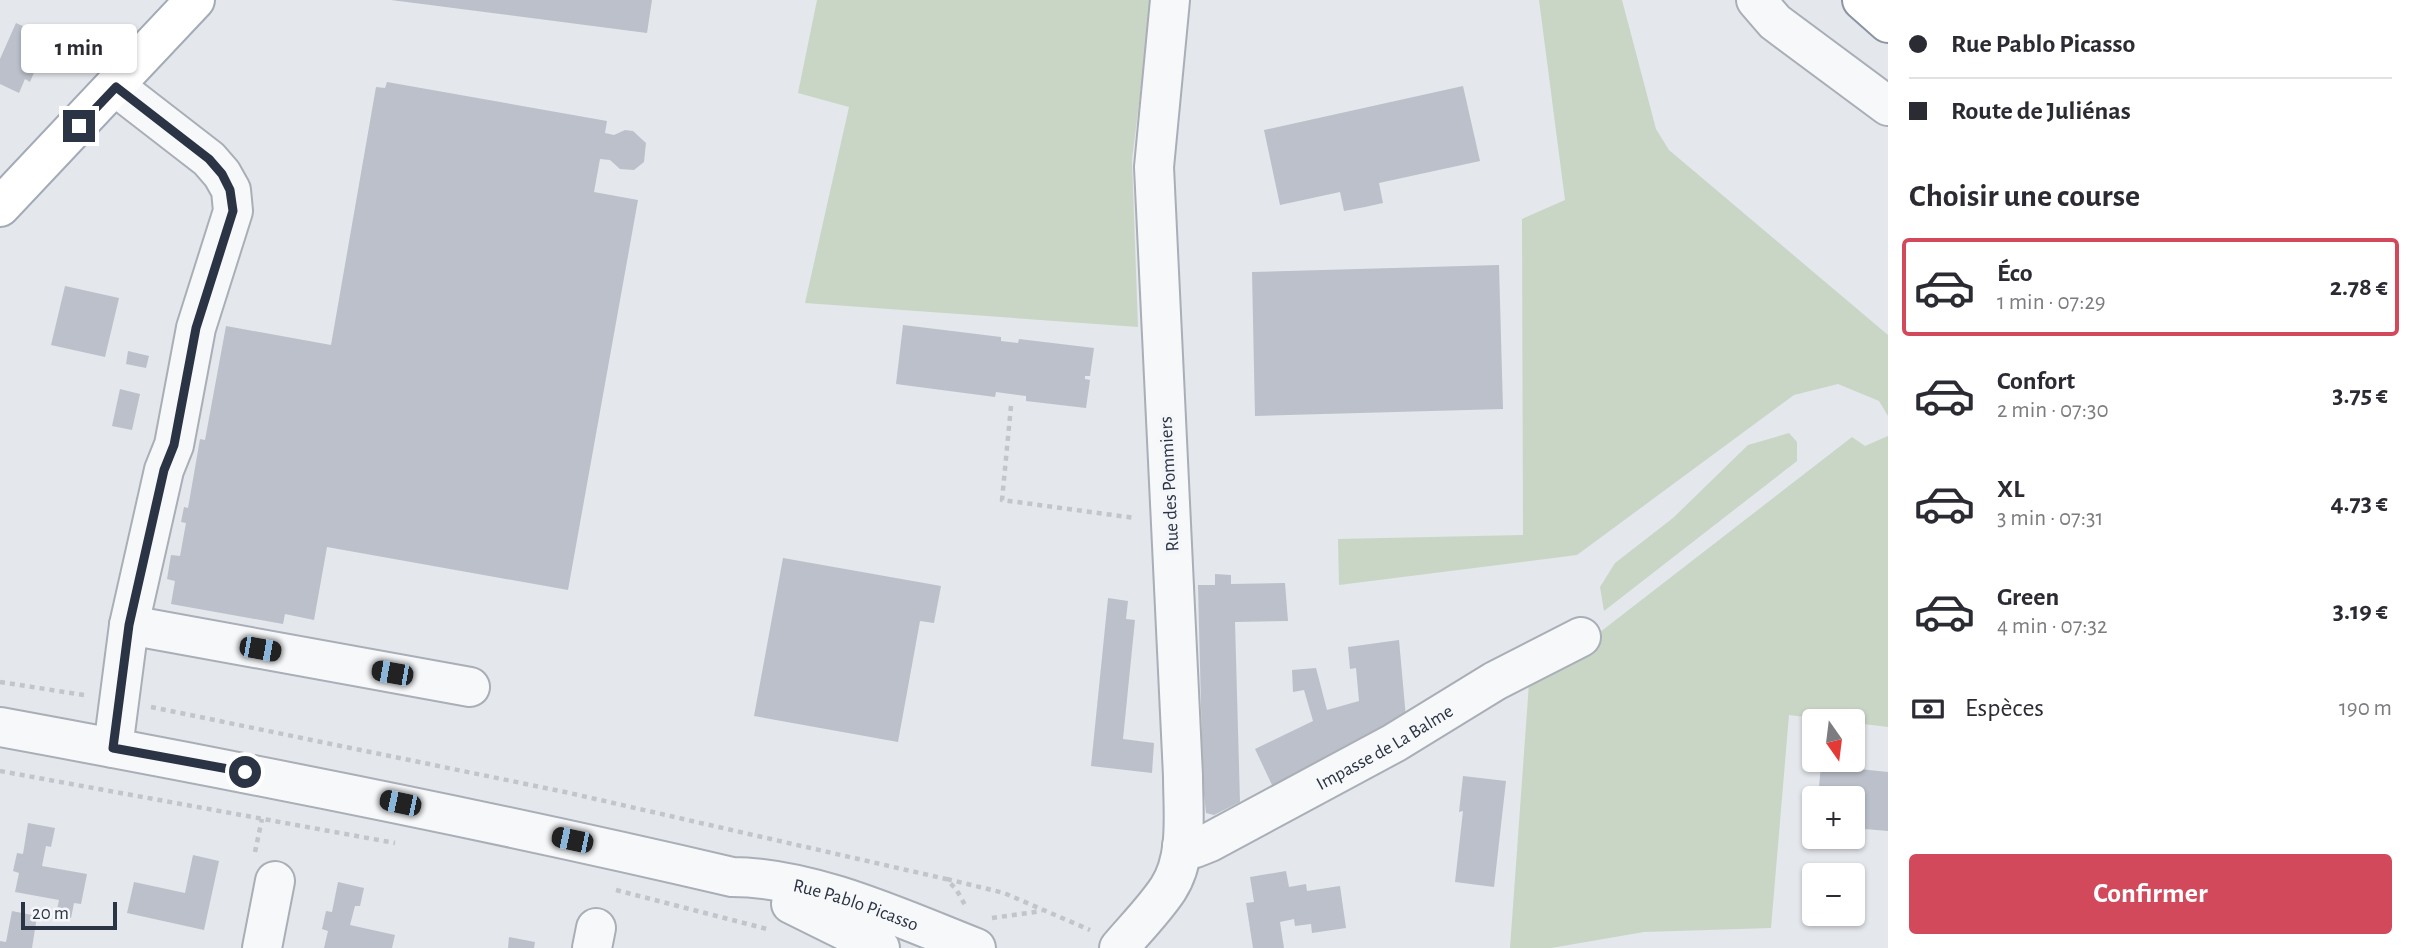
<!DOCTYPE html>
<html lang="fr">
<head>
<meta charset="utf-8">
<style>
  body { margin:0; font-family:"Alegreya Sans",sans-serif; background:#f2f2f3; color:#2b2b33; height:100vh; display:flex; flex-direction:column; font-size:26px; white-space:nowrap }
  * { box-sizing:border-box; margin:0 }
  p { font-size:23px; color:#7c7c81 }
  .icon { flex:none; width:38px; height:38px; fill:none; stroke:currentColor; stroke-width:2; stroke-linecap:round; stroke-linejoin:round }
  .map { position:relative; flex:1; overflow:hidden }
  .drawer { display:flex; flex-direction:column; background:#fff; width:525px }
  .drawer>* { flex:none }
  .banner { display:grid; align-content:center; height:154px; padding:0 21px; background:#fff }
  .needle { width:46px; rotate:166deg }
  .fabs { position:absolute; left:1802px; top:709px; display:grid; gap:14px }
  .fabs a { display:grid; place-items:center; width:63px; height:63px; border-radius:7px; background:#fff; box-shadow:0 2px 5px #0004; font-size:35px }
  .scale { position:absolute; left:21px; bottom:18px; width:96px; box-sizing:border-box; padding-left:7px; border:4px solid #2b3445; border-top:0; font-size:19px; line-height:24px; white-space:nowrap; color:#2b3445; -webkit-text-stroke:5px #f4f6f9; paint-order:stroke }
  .end { position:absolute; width:32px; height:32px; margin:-16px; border:9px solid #2b3445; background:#fff; box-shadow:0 0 0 4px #fff }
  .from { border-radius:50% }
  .bubble { position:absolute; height:49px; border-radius:7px; background:#fff; box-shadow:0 2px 5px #0004; font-size:23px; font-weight:700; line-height:49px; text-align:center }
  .car { position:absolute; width:21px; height:42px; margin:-21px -10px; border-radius:9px; box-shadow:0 0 5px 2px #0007; background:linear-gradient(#222 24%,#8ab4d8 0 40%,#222 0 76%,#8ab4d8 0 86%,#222 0) }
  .banner b { display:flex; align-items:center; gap:24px; height:66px; font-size:26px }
  .banner b+b { border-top:2px solid #e1e1e2 }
  .banner i { width:18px; height:18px; background:#2b2b33 }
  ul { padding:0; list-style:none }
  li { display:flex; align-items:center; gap:21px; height:98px; margin:0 14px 10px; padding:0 7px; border:4px solid transparent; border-radius:7px }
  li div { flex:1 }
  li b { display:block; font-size:26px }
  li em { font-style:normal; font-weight:700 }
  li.current { border-color:#d1495b }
  li>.icon { width:63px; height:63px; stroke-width:1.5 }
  h2 { padding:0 21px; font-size:32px; line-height:84px }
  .pay { display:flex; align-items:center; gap:18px; height:77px; padding:0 21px; font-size:26px }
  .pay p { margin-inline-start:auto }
  .cta { display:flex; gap:14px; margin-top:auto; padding:14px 21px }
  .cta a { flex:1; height:80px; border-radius:7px; background:#d1495b; color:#fff; font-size:28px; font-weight:700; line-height:80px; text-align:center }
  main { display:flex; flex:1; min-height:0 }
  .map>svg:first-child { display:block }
</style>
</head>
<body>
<main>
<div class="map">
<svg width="1888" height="948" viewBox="0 0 1888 948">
  <rect width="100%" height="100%" fill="#e4e7ec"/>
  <!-- green -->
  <path fill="#c9d6c5" d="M817 0H1152L1132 160 1138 327 805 303 849 107 798 93Z
    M1539 0H1622L1656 129 1669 150 1888 335V416L1879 401 1838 384 1794 395 1577 555 1339 585 1338 539 1523 535 1522 219 1565 200Z
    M1789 433 1797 442V461L1604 611 1600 587 1615 563 1673 518 1748 445Z
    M1888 436V727L1789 715 1771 928 1644 932 1551 948H1510L1529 683 1595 636 1852 437 1865 446Z"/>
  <!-- building -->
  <path fill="#bbc0ca" d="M391 0H652L647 33Z
    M16 23 49 38 30 82 25 79 19 93 0 84V59Z
    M387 82 607 121 605 133 614 135 625 130 633 131 646 143 644 162 634 170 620 169 610 160 600 159 594 192 638 200 568 590 327 547 314 620 285 614 283 624 171 604 175 581 167 579 171 555 180 556 186 523 181 522 184 507 188 508 200 439 205 440 226 326 331 345 376 87 385 88Z
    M1463 86 1480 161 1379 183 1383 203 1365 207 1344 211 1340 192 1280 205 1264 130Z
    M1499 265 1503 409 1255 416 1252 272Z
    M65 286 119 298 105 357 51 345Z
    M903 325 1001 337V341L1018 343 1019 339 1094 348 1090 376H1085V379L1090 380 1086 408 1026 401V396L996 392 995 397 896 384Z
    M128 351 149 356 146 368 126 364Z
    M120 389 140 394 132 430 112 426Z
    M783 558 941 586 934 623 920 621 898 742 754 716Z
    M1215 574 1231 575V584L1285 583 1288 621 1235 622 1240 802 1214 815 1206 813 1203 786 1198 585H1215Z
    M1108 598 1128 601 1126 619 1135 620 1123 739 1154 743 1152 773 1091 766Z
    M1399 640 1406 718 1273 787 1255 749 1313 721 1304 690 1293 692 1292 670 1316 668 1327 710 1359 701 1356 668 1350 669 1348 647Z
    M1821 765 1888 772V831L1853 828V798H1818Z
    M1463 776 1506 781 1494 887 1455 882 1463 811 1459 812Z
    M28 823 55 828 51 847 46 846 42 866 87 874 81 904 74 903 71 918 56 915 59 900 15 892 19 873 13 871 17 853 23 854Z
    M1824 836H1853L1852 841Z
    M193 855 219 861 204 930 127 913 134 882 185 893Z
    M1286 871 1289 887 1306 884 1307 891 1340 886 1346 928 1312 933 1311 924 1295 926 1294 919 1280 922 1284 948H1253L1246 903 1254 902 1250 877Z
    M338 882 364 888 360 906H355L350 925 395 935 392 948H324L328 931 322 929 326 911 332 912Z
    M12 911 37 916 32 948H0V941L6 942Z
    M509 937 535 942 534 948H508Z"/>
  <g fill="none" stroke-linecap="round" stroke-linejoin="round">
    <defs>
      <g id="minor">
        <path d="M1756 0 1775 22 1888 106"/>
        <path d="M129 625 470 687"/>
        <path id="s1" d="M0 727C245 772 489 820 732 877 812 877 902 919 976 948"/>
        <path d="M113 748 129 625 164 470 174 445 196 328 233 211 231 190 222 174 209 159 116 87"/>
        <path id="s2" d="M1182 846 1195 848 1210 842 1394 743 1495 681 1581 637"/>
        <path d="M791 904 880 948"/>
        <path d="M262 948 275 881"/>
        <path d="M592 948 596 928"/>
        <path d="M1119 948C1135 929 1154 910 1168 889 1189 857 1183 812 1183 776L1154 167 1170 0"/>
      </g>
      <path id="major" d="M0 207 195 0"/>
      <path id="highway" d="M1862 0 1888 23"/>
    </defs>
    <!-- minor casing -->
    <use href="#minor" stroke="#a9aeb7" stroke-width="42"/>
    <!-- major casing -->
    <use href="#major" stroke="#a3abb8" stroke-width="42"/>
    <!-- highway casing -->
    <use href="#highway" stroke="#8b94a3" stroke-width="42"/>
    <!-- path -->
    <path stroke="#c2c5cb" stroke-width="4.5" stroke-dasharray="5 5" stroke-linecap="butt" d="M1011 406 1002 500 1135 518
      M0 682 84 695
      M151 707 565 792 946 879 956 889 965 905
      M0 771 395 843
      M255 852 262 819
      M947 879 1004 893 1090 930
      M616 890 767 929
      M992 918 1042 911"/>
    <!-- minor -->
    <use href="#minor" stroke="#f7f8fa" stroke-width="38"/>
    <!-- major -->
    <use href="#major" stroke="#fff" stroke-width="38"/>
    <!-- highway -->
    <use href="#highway" stroke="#fff" stroke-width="38"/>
  </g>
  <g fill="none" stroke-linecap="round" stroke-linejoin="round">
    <!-- route -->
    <path stroke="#2b3445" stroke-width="9" d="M79 126 116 87 209 159 222 174 230 190 233 211 196 328 174 445 164 470 129 625 113 748 245 772"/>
  </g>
  <g text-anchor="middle" stroke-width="7" stroke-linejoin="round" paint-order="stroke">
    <!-- street labels -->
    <g font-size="19" fill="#2b3445" stroke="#f4f6f9">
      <text transform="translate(1168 484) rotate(-93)" y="7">Rue des Pommiers</text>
      <text dy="7" stroke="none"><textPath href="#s2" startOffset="228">Impasse de La Balme</textPath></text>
      <text dy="7" stroke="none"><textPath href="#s1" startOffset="875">Rue Pablo Picasso</textPath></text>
    </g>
  </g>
</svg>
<div class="fabs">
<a><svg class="needle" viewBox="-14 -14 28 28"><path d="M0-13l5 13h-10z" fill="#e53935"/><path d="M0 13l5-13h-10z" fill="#7c7c81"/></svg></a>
<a>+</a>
<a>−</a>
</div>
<div class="scale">20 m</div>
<i class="end from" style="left:245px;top:772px"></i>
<i class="end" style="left:79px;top:126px"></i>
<div class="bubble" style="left:21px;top:24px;width:116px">1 min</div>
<i class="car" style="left:260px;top:649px;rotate:100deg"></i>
<i class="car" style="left:392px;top:673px;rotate:280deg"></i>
<i class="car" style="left:400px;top:803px;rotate:282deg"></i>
<i class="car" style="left:572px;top:840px;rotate:282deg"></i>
</div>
<section class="drawer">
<div class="banner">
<b><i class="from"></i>Rue Pablo Picasso</b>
<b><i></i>Route de Juliénas</b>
</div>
<h2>Choisir une course</h2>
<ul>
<li class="current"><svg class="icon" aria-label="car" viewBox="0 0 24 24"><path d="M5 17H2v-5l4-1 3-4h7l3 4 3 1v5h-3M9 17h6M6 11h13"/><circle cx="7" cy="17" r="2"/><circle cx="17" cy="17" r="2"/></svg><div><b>Éco</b><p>1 min · 07:29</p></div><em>2.78 €</em></li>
<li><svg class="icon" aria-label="car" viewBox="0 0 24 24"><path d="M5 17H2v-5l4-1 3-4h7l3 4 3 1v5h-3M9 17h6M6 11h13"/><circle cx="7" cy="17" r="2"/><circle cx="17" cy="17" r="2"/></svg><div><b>Confort</b><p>2 min · 07:30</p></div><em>3.75 €</em></li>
<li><svg class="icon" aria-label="car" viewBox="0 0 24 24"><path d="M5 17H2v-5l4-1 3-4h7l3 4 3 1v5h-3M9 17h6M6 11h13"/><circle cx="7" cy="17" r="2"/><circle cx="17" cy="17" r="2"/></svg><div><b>XL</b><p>3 min · 07:31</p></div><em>4.73 €</em></li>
<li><svg class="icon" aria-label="car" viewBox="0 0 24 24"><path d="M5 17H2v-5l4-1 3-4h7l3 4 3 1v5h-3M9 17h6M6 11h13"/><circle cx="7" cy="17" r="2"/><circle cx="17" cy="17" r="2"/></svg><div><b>Green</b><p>4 min · 07:32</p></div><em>3.19 €</em></li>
</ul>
<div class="pay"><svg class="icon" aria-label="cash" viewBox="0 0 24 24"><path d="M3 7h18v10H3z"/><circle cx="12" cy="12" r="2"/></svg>Espèces<p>190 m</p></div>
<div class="cta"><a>Confirmer</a></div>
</section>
</main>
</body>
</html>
